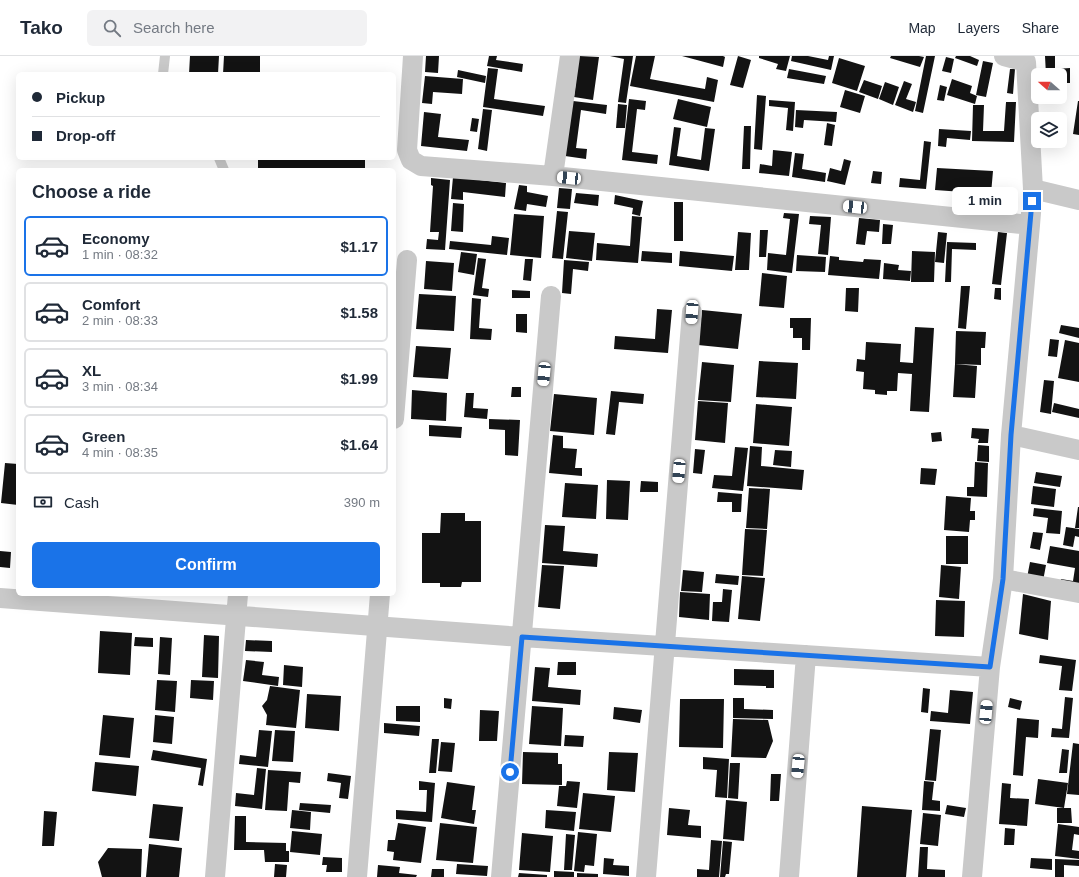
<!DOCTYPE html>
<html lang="en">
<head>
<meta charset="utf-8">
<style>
  body { margin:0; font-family:Helvetica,sans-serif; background:#f2f2f3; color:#1f2937; height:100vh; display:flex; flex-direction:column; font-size:15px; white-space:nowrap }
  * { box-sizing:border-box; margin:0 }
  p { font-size:13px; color:#747a83 }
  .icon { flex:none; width:22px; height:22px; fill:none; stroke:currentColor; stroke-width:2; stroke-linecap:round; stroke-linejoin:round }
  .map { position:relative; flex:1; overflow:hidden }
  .sheet { position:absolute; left:16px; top:112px; width:380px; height:428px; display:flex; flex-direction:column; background:#fff; border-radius:6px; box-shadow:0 4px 16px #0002 }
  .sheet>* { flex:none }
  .banner { position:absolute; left:16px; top:16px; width:380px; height:88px; border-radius:6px; box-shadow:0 4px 16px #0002; display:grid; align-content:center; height:88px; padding:0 16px; background:#fff }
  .needle { width:26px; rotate:291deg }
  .buttons { position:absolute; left:1031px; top:12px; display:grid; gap:8px }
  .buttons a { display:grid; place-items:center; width:36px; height:36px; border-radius:6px; background:#fff; box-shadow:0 4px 16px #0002; font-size:20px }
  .end { position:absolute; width:18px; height:18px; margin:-9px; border:5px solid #1a73e8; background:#fff; box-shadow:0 0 0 2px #fff }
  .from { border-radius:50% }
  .bubble { position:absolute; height:28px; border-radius:6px; background:#fff; box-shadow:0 4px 16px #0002; font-size:13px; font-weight:700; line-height:28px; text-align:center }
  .car { position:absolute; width:12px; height:24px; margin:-12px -6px; border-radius:5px; box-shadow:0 0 3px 1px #0007; background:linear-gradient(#fff 24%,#345 0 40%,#fff 0 76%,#345 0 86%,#fff 0) }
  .banner b { display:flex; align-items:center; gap:14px; height:38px; font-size:15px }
  .banner b+b { border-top:1px solid #e0e1e3 }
  .banner i { width:10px; height:10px; background:#1f2937 }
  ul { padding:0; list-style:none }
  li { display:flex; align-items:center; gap:12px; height:60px; margin:0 8px 6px; padding:0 8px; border:2px solid #e0e1e3; border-radius:6px }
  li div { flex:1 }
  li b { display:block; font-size:15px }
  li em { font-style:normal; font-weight:700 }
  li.active { border-color:#1a73e8 }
  li>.icon { width:36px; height:36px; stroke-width:1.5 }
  h2 { padding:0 16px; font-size:18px; line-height:48px }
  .pay { display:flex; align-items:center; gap:10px; height:44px; padding:0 16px; font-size:15px }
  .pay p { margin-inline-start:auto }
  .action { display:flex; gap:8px; margin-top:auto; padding:8px 16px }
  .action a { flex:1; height:46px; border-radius:6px; background:#1a73e8; color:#fff; font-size:16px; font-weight:700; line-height:46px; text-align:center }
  header { display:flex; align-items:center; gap:24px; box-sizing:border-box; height:56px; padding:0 20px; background:#fff; border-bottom:1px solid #e0e1e3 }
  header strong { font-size:19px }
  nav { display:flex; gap:22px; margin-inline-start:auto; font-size:14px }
  .search { width:280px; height:36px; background:#f2f2f3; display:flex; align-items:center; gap:10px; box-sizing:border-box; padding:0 14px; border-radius:6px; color:#747a83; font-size:15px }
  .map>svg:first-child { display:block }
</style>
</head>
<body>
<header>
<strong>Tako</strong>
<div class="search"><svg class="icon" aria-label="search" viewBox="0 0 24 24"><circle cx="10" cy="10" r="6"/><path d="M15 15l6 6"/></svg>Search here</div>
<nav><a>Map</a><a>Layers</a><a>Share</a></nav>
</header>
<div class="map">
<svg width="1079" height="821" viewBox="0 0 1079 821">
  <rect width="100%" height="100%" fill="#fff"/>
  <!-- building -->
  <path fill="#131313" d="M190 0H219L218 18H189Z
    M224 0H260V18H223Z
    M426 0H439L438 17 425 16Z
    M489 0H497L496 4 523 8 522 16 487 10Z
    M579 0 599 1 593 44 574 41Z
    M610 0H633L626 47 618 46 624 3Z
    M636 0H655L650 23 705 33 707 21 718 24 714 46 630 30Z
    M682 0H723L725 1 723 11Z
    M738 0 751 4 743 32 730 29Z
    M759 0H790L786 15 776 13 778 8 759 2Z
    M792 0H808L828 4 829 0H834L831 14 791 5Z
    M891 0H919L924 1 920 11 890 2Z
    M926 0H935L923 57 915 55Z
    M956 0H970L979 4 977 10 955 2Z
    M1045 0H1055V13L1070 12V27H1060V19H1046Z
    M946 1 954 3 951 17 942 15Z
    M839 2 865 10 857 35 832 27Z
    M983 5 993 7 986 41 976 39Z
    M488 12 498 13 494 43 545 50 543 60 483 51Z
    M789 13 826 20 824 28 787 22Z
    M1010 13H1015L1013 38 1007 37Z
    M458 14 486 20 485 27 457 21Z
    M425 20 463 23 462 38 433 36 432 48 422 47Z
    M952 23 972 30 970 37 977 40 975 48 947 39Z
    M864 24 882 30 878 43 859 36Z
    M904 25 912 28 906 43 916 46 913 56 895 49Z
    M885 26 899 31 893 49 879 43Z
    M940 29 947 31 944 45 937 44Z
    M845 34 865 40 860 57 840 51Z
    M757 39 766 40 762 94 754 93Z
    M629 43 646 45 645 54 637 53 632 96 658 99 657 108 622 104Z
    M678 43 711 51 707 71 673 63Z
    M769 44 795 46 793 75 786 74 788 52 769 50Z
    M573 45 607 49 606 58 581 54 576 92 587 93 586 103 565 100Z
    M1078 45H1079V79L1073 78Z
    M1006 46H1016L1014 86 972 85 973 49H984L983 75H1004Z
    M618 48 627 49 625 72H616Z
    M483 53 492 54 487 95 478 93Z
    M796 54 837 56 836 66 804 64 803 72 795 71Z
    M424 56 441 58 438 81 469 84 467 95 421 90Z
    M472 62 479 63 477 76 470 75Z
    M827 67 835 69 832 90 824 89Z
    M744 70H751L750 113H742Z
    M674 71 681 72 677 100 701 104 705 72 715 73 709 115 669 109Z
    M939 73 971 75 970 84 947 82 946 91 938 90Z
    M924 85 931 86 926 133 899 131 900 122 920 124Z
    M773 94 792 96 789 120 759 117 760 108 772 110Z
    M795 97 804 98 802 113 826 117 825 126 792 121Z
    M258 102H365V114H258Z
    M844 103 851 105 845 129 827 125 830 112 841 115Z
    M937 112 993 115 991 138 935 134Z
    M873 115 882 116 881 128 871 127Z
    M453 121 506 127 505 141 463 136V144L451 143Z
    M431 122 450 124 445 194 426 193 427 183 438 184 439 176H430L433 130 431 129Z
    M519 129 527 130V136L548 140 546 151 527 148 526 155 514 153Z
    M559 132 572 133 570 153 557 152Z
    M576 137 599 139 598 150 574 147Z
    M615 139 643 145 640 160 632 158 633 152 614 148Z
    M674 146H683V185H674Z
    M453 147 464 148 463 176 451 175Z
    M557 155 568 156 563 203 552 202Z
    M784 157 799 158 792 217 767 214 768 197 786 199 790 163 783 162Z
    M514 158 544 160 541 202 510 199Z
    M632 160 642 161 638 207 596 204 597 187 630 190Z
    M810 160 831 161 828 199 818 198 821 169 809 168Z
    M859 162 880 164 879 176 867 175 865 189 856 188Z
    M883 168 893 169 891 188H882Z
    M760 174H768L766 201H759Z
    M569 175 595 177 592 205 566 202Z
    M738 176 751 177 749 214H735Z
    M938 176 947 177 944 207 935 206Z
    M998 176 1007 177 1001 229 992 228Z
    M492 180 509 182 507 199 449 193 450 185 491 189Z
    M947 186 976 187V194L952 193 951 226H945Z
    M642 195 672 197V207L641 205Z
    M680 195 734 200 732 215 679 210Z
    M912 195 935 196 934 226H911Z
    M461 196 477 198 474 219 458 216Z
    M797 199 826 201 825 216 796 215Z
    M830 200 839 201V204L863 206 864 203 881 204 879 223 828 219Z
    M478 202 486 203 482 232 489 233 488 241 473 239Z
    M525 203H533L531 225 523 224Z
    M564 204 589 206 588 215 573 213 571 238 562 237Z
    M426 205 454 207 452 235 424 233Z
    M884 207 899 209 898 214 911 215 910 225 883 223Z
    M762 217 787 220 784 252 759 250Z
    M961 230H970L966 273 958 272Z
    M846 232H859L858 256 845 255Z
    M995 232H1001V244L994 243Z
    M512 234 530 235V242H512Z
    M419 238 456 240 454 275 416 273Z
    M472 242 481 243 479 272 492 273 491 284 470 283Z
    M657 253 672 254 668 297 614 293 615 280 655 283Z
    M702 254 742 258 738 293 698 289Z
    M516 258H527V277L516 276Z
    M790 262H811L810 294H802V282H793V272H790Z
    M1061 269 1079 272V282L1059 277Z
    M915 271 934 272 929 356 910 355 912 318 898 317 897 335H887V339L875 338V334L863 333 864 316 856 315 857 303 865 304 866 286 901 288 900 306 913 307Z
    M956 275 986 276 985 292H981V309L955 308Z
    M1050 283 1059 284 1057 301 1048 300Z
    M1065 284 1079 287V326L1058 322Z
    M416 290 451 292 448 323 413 321Z
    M759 305 798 307 796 343 756 341Z
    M702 306 734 309 731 346 698 344Z
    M955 308 977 310 975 342 953 341Z
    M1044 324 1054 325 1051 358 1040 356Z
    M512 331H521V341H511Z
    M412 334 447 337 446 365 411 363Z
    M611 335 644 338 643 348 619 346 615 379 606 378Z
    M466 337H474L473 352 488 353 487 363 464 361Z
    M554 338 597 342 594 379 550 375Z
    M698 345 728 347 725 387 695 384Z
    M1054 347 1079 353V362L1052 356Z
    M756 348 792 351 789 390 753 387Z
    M489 363 520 364 518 400 505 399V374L489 373Z
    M429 369 462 371 461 382 429 380Z
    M972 372 989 373 988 387H978L979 383 971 382Z
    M941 376 942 385 932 386 931 377Z
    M553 379 563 380V392L577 393 575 412H582V420L549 417Z
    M978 389 989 390V406L977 405Z
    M750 390 762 391 761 410 804 414 802 434 747 430Z
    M735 391 748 392 743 435 712 432 714 419 732 420Z
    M695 393 705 394 702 418 693 417Z
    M775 394 792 395 791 411 773 409Z
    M975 406 988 407 987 441 967 440V431H974Z
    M5 407 18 408V449L1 447Z
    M921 412 937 413 935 429 920 428Z
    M1036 416 1062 420 1060 431 1034 427Z
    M607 424 630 425 628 464 606 463Z
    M641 425 658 426V436H640Z
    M565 427 598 429 596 463 562 461Z
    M1033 430 1056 433 1054 451 1031 448Z
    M749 432 770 433 767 473 746 472Z
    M718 436 742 438 741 456H732V446H717Z
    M946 440 971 442 970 455H975V464H970L969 476 944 474Z
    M1078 451H1079V472H1075Z
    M1034 452 1062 455 1060 478 1046 477 1048 462 1033 460Z
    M441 457H465V465H481V526H462L461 531H440V527H422V477H440Z
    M545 469 565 470 563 495 598 498 597 511 542 507Z
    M1066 471 1079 473V481L1075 480 1073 491 1063 489Z
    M745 473 767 474 763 520 742 519Z
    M1033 476 1043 477 1040 494 1030 492Z
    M946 480H968V508H946Z
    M1050 490 1079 495V528L1059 532 1061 523 1073 525 1075 512 1047 507Z
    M0 495 11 496 10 512 0 511Z
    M1030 506 1046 509 1043 525 1026 527Z
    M542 509 564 510 560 553 538 551Z
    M941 509 961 511 959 543 939 541Z
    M683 514 704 516 702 536 681 535Z
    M716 518 739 520 738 529 715 527Z
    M742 520 765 522 760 565 738 563Z
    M723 533 732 534 729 566 712 565 713 546H722Z
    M680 536 710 538 709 564 679 561Z
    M1023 538 1051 545 1048 584 1019 578Z
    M936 544 965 545 964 581 935 580Z
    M100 575 132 577 130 619 98 617Z
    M204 579 219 580 218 622 202 621Z
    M135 581 153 582V591L134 590Z
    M160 581 172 582 170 619 158 618Z
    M246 584 272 585V596L245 595Z
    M1040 599 1076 604 1072 635 1059 634 1062 610 1039 607Z
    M246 604 264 606 262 619 279 621 278 630 243 625Z
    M558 606H576V619H557Z
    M284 609 303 611 302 631 283 629Z
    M535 611 550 612 548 631 581 634 580 649 532 645Z
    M734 613 774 614V632H766V630L734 629Z
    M157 624 177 625 175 656 155 654Z
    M191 624 214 625 213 644 190 642Z
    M270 630 300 634 296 672 266 669 267 659 262 650 267 644Z
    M923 632 930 633 928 657 921 656Z
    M950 634 973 636 970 668 930 665 931 655 948 657Z
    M307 638 341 640 339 675 305 672Z
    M1065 641 1073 642 1069 682 1051 681 1052 672 1062 673Z
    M444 642 452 643 451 653 444 652Z
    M733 642H744V653L773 654V663L733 662Z
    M1010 642 1022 645 1020 654 1008 651Z
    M680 643H724L723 692 679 691Z
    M396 650H420V666L396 665Z
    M532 650 563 652 561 690 529 688Z
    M614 651 642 654 640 667 613 663Z
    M480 654 499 655 497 685H479Z
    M103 659 134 662 130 702 99 699Z
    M155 659 174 661 172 688 153 686Z
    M1017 662 1039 664 1038 682 1026 681 1023 720 1013 719Z
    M733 663 768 664 773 685 766 702 731 701Z
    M384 667 420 670 419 680 384 677Z
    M930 673 941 674 936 725 925 724Z
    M259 674 272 675 268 711 239 708 240 699 256 701Z
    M275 674 295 675 293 706 272 705Z
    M565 679 584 680 583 691 564 690Z
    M432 683H439L436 717H429Z
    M441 686 455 687 452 716 438 715Z
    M1073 687 1079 688V739L1067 738Z
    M1062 693 1069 694 1067 717H1059Z
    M153 694 207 703 203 730 198 729 201 712 151 704Z
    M523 696 558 697V708H562V729L522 728Z
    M609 696 638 697 635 736 607 734Z
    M703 701 729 703 727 742 715 741 717 714 703 713Z
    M95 706 139 710 136 740 92 735Z
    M730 707H740L738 743 728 742Z
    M257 712 266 713 262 753 235 750 236 737 254 739Z
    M268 714 301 716 300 727 289 726 287 755 265 754Z
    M328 717 351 720 348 743 339 742 341 727 327 725Z
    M771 718H781L779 745H770Z
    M1038 723 1068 727 1064 752 1035 748Z
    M419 725 435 727 432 766 396 763V754L426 756 427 734H419Z
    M567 725 580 726 577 752 557 750 559 730H566Z
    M924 725 934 726 932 744 940 745V755L922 754Z
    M447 726 475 730 472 754H476L474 768 441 762Z
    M1002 727 1011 728 1010 742 1029 743 1027 770 999 768Z
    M583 737 615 740 611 776 579 773Z
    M726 744 747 746 744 785 723 783Z
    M300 747 331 749 330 757 299 754Z
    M153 748 183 751 179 785 149 782Z
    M947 749 966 752 964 761 945 758Z
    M862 750 912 754 906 821H857Z
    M669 752 690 754 688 769 701 770V782L667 779Z
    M1057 752H1071L1072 767H1057Z
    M292 754 311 756 310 774 290 772Z
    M546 754 576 756 574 775 545 772Z
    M44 755 57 756 54 790H42Z
    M923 757 941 759 938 790 920 788Z
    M235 760H246V786L286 787V795H289V806H265L264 794H234Z
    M398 767 426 771 421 807 393 804 394 796 387 795 388 784H395Z
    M440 767 477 771 473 807 436 804Z
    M1058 768 1079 771V779L1074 778 1072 794 1079 795V803L1055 800Z
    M1005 772 1015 773 1014 789H1004Z
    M292 775 322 778 320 799 290 796Z
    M578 776 597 778 594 810 585 809 584 816 574 815Z
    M522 777 553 780 550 816 519 814Z
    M566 778 575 779 572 814H564Z
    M711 784 722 785 719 821H697V813L709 814Z
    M723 785 732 786 729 818H726L725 821H720Z
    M149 788 182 792 179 821H146Z
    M920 791H928L927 813 945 814V821H918Z
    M108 792 142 793 141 821H102L98 806Z
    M323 801 342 802V816H326L327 809H322Z
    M604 802 614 803 613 809 629 810V820L603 818Z
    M1031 802 1052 803V814L1030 812Z
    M1055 803 1079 804V810L1064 809V821H1055Z
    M275 808 287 809 286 821H274Z
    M457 808 488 810 487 820 456 818Z
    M378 809 400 811 399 817 417 819 416 821H377Z
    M432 813H444V821H431Z
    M554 815 574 816V821H554Z
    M519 817 547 819V821H518Z
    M577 817 598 818V821H577Z"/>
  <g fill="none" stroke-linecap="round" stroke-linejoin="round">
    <!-- service -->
    <path stroke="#c9c9c9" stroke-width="10" d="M163 18 165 0
      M219 102 224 114"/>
    <!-- minor -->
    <path stroke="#c9c9c9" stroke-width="20" d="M413 0 407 94 411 104 421 110 553 120 1030 169 1033 133 1079 144
      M1004 0 1026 6 1033 133
      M553 120 570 0
      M394 363 407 204
      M1011 379 1079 394
      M1003 523 1079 537
      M0 542 522 581 990 611
      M215 821 238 538
      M357 821 380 538
      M501 821 551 240
      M646 821 692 256
      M789 821 806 599
      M972 821 990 611 1003 523 1011 379 1030 169"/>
  </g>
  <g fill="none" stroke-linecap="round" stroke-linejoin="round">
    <!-- route -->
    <path stroke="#1a73e8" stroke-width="5" d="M510 716 522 581 990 611 1003 523 1011 379 1032 145"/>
  </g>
</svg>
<div class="buttons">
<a><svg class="needle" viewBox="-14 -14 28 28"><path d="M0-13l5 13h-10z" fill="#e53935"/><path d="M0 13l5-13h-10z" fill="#747a83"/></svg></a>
<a><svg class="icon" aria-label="layers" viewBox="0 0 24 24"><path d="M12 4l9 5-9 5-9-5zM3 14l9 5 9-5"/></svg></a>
</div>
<i class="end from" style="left:510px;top:716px"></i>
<i class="end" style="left:1032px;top:145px"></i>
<div class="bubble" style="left:952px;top:131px;width:66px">1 min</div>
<i class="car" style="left:569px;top:122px;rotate:276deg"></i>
<i class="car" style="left:855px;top:151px;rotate:276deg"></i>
<i class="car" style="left:692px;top:256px;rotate:184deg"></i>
<i class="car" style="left:544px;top:318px;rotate:185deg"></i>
<i class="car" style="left:679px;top:415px;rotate:185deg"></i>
<i class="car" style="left:986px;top:656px;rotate:5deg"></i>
<i class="car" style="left:798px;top:710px;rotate:185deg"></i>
<div class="banner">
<b><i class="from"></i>Pickup</b>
<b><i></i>Drop-off</b>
</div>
<section class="sheet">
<h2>Choose a ride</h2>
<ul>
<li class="active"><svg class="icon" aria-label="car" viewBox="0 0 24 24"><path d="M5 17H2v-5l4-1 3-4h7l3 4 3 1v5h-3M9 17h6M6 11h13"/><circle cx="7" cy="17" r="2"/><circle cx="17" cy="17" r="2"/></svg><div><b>Economy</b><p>1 min · 08:32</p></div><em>$1.17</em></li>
<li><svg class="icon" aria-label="car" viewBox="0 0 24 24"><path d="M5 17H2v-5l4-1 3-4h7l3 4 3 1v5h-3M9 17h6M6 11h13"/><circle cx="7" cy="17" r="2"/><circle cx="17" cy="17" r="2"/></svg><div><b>Comfort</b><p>2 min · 08:33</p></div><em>$1.58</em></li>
<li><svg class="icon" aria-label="car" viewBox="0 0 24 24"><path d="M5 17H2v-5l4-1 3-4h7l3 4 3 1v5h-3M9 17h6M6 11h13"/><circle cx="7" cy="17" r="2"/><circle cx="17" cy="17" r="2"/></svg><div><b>XL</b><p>3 min · 08:34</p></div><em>$1.99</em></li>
<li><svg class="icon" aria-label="car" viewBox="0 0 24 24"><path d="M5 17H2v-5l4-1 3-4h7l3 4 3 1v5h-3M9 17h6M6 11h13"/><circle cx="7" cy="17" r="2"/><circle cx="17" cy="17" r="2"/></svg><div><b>Green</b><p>4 min · 08:35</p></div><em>$1.64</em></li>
</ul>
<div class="pay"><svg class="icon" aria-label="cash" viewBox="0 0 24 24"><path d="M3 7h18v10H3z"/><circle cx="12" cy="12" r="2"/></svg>Cash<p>390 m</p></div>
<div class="action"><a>Confirm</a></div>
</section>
</div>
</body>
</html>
